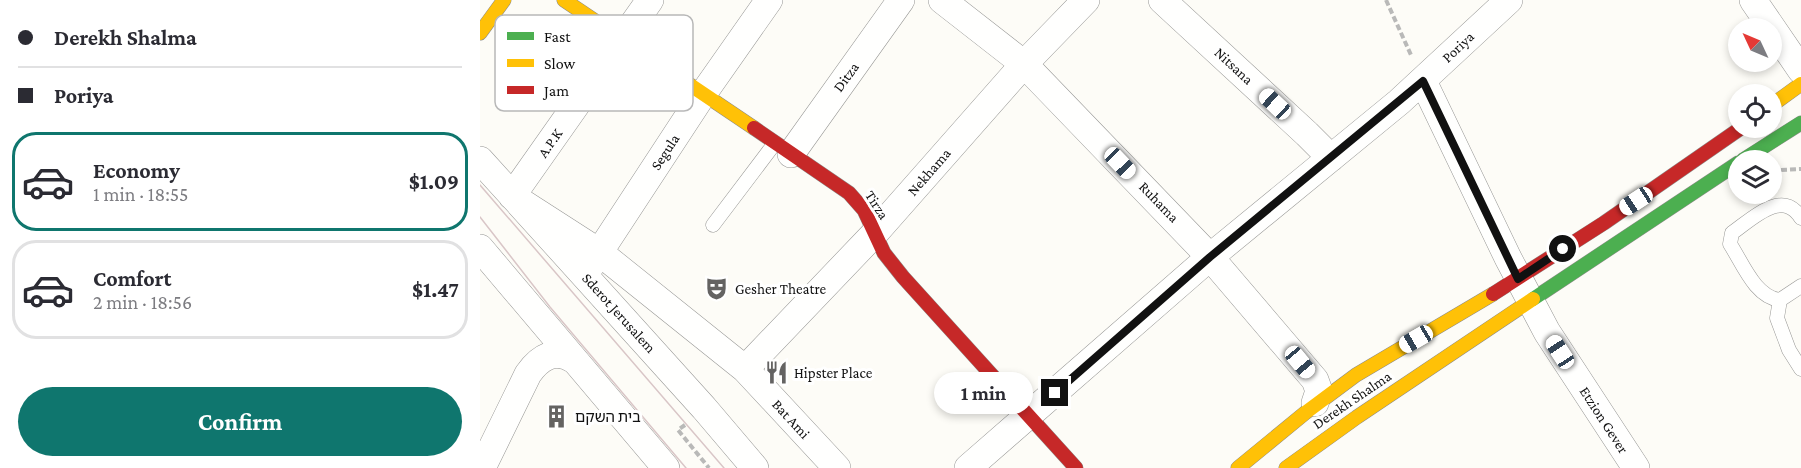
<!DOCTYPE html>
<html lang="en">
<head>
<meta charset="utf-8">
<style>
  body { margin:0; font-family:"Crimson Pro","Noto Sans Hebrew",serif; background:#f2f2f3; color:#2b2b33; height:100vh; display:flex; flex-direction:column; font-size:22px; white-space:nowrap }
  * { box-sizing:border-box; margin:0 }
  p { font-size:20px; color:#7c7c81 }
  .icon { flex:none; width:33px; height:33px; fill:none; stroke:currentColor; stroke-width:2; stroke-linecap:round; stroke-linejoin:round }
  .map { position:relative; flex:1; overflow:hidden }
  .drawer { display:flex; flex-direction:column; background:#fff; width:480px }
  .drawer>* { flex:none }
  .top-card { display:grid; align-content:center; height:132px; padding:0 18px; background:#fff }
  .needle { width:39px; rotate:314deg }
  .tools { position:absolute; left:1248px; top:18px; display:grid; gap:12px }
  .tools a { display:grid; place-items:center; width:54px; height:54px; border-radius:50%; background:#fff; box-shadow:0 3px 9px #0003; font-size:30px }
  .end { position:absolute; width:27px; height:27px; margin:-14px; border:8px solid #111; background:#fff; box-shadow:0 0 0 3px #fff }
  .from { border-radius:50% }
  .bubble { position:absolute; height:42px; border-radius:21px; background:#fff; box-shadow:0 3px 9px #0003; font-size:20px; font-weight:700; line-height:42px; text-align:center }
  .car { position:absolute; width:18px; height:36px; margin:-18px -9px; border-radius:8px; box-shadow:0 0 4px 2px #0007; background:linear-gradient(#fff 24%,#345 0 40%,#fff 0 76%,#345 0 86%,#fff 0) }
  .top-card b { display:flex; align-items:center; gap:21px; height:57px; font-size:22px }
  .top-card b+b { border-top:2px solid #e1e1e2 }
  .top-card i { width:15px; height:15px; background:#2b2b33 }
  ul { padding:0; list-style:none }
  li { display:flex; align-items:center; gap:18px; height:99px; margin:0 12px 9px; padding:0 6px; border:3px solid #e1e1e2; border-radius:24px }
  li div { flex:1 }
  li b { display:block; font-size:22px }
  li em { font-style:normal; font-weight:700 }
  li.active { border-color:#0f766e }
  li>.icon { width:54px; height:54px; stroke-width:1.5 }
  .primary-button { display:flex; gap:12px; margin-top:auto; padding:12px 18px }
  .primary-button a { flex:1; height:69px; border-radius:36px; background:#0f766e; color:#fff; font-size:24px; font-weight:700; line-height:69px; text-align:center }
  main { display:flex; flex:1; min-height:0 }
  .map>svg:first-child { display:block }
</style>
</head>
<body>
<main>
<section class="drawer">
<div class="top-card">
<b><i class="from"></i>Derekh Shalma</b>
<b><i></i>Poriya</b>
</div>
<ul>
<li class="active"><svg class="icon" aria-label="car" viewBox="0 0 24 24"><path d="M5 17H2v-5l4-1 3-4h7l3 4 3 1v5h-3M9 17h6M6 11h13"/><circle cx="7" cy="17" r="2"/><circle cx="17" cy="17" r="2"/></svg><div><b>Economy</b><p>1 min · 18:55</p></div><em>$1.09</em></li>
<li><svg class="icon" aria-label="car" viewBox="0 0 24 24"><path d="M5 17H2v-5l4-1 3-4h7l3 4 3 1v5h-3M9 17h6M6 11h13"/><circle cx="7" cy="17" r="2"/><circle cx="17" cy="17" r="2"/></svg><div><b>Comfort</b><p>2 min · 18:56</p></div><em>$1.47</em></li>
</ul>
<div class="primary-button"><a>Confirm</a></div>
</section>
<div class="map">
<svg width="1321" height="468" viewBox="0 0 1321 468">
  <rect width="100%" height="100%" fill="#fdfcf7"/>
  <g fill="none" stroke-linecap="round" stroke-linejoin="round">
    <defs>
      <path id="lane" d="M1321 218C1302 188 1272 219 1252 233L1250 244C1263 264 1275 297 1300 300L1321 286
        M233 225 295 143
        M1300 300 1297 318 1309 350 1321 369"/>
      <path id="street" d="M170 0 32 196 119 252 265 369 357 468
        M462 0 544 64 730 257 835 380 839 391 835 403
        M682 0 827 134 851 158
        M1273 0 1321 70
        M943 81 1028 258 1067 332 1156 468
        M311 154 421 0
        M0 160 224 408 275 468
        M0 248 186 468
        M109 268 223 94 289 0
        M265 369 395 233 544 64 606 0
        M2 468 48 374C60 357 75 348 94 360
        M488 468 730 257 919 102 1029 0"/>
      <path id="fast" d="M1263 160 1321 123
        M1053 299 1258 163"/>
      <path id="slow" d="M84 0 274 128
        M0 33 24 0
        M1292 105 1321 84
        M758 468 825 413 876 375 1013 294
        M806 468 877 417 1053 299"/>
      <path id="jam" d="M274 128 369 193 384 210 404 253 423 277 596 468
        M1013 294 1124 223 1261 128"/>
    </defs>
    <!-- lane casing -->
    <use href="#lane" stroke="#979795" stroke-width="15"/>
    <!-- street casing -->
    <use href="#street" stroke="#979795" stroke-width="28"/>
    <!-- fast casing -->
    <use href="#fast" stroke="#8e8d8b" stroke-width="15"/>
    <!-- slow casing -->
    <use href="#slow" stroke="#8e8d8b" stroke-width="15"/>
    <!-- jam casing -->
    <use href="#jam" stroke="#8e8d8b" stroke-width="15"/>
    <!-- path -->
    <path stroke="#b9b9b8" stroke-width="4" stroke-dasharray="6 3" stroke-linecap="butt" d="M906 0 931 55
      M1301 170 1321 169
      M205 425 198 430 229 468"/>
    <!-- lane -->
    <use href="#lane" stroke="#fffffe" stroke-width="14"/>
    <!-- street -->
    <use href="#street" stroke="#fffffe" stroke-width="27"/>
    <!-- fast -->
    <use href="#fast" stroke="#4caf50" stroke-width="14"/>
    <!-- slow -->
    <use href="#slow" stroke="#ffc107" stroke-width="14"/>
    <!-- jam -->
    <use href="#jam" stroke="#c62828" stroke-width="14"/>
    <!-- tram -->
    <path stroke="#d9c6c7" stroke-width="1.5" d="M0 185 244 468
      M0 217 70 307 206 468"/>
  </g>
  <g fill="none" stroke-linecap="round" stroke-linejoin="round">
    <!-- route -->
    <path stroke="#111" stroke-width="8" d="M575 393 730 257 943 81 1038 279 1083 249"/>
  </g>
  <!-- icons -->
  <defs>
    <symbol id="theatre-bare" viewBox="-9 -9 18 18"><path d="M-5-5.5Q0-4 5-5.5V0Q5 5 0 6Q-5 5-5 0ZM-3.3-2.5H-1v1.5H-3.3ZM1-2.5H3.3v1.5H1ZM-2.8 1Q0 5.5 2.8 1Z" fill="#646362" stroke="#fff" stroke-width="2.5" paint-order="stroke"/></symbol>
    <symbol id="restaurant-bare" viewBox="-9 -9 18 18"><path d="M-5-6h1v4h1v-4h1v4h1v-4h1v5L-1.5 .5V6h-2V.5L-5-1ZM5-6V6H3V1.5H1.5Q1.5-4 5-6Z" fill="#646362" stroke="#fff" stroke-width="2.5" paint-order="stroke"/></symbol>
    <symbol id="building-bare" viewBox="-9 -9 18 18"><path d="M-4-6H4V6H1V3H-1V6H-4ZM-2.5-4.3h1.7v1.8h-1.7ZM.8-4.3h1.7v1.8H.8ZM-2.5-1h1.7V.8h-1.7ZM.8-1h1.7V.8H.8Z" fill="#646362" stroke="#fff" stroke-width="2.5" paint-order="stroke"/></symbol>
  </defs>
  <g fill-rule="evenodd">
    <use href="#theatre-bare" x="220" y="272" width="33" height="33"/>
    <use href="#restaurant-bare" x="280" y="356" width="33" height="33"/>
    <use href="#building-bare" x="60" y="400" width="33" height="33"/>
  </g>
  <g text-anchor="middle" stroke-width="6" stroke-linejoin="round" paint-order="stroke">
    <!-- street labels -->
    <g font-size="15" fill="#111" stroke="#fff">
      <text transform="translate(978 47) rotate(-43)" y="5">Poriya</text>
      <text transform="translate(754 66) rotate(43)" y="5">Nitsana</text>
      <text transform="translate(366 77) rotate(-54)" y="5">Ditza</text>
      <text transform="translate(70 143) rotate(-55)" y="5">A.P.K</text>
      <text transform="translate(185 152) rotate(-57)" y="5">Segula</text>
      <text transform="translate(449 172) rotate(-49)" y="5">Nekhama</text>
      <text transform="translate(679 202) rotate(46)" y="5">Ruhama</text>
      <text transform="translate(397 205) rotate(57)" y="5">Tirza</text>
      <text transform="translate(139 313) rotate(48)" y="5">Sderot Jerusalem</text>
      <text transform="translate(872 400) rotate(-34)" y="5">Derekh Shalma</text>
      <text transform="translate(311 419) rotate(47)" y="5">Bat Ami</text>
      <text transform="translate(1124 420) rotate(57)" y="5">Etzion Gever</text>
    </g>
    <!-- poi labels -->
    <g font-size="15" fill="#111" stroke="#fff" text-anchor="start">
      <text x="255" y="294">Gesher Theatre</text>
      <text x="314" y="378">Hipster Place</text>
      <text x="95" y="422">בית השקם</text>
    </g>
  </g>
  <!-- legend -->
  <rect x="15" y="15" width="198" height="96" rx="9" fill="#fff" stroke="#b8b8b8" stroke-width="1.5"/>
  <rect x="27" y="32" width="27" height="8" fill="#4caf50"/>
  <rect x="27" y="59" width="27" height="8" fill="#ffc107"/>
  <rect x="27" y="86" width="27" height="8" fill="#c62828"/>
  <g font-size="16" fill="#111">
    <text x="64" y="42">Fast</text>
    <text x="64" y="69">Slow</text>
    <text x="64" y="96">Jam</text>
  </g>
</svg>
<div class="tools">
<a><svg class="needle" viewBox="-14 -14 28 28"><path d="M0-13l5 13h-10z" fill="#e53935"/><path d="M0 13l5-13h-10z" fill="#7c7c81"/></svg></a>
<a><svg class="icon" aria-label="locate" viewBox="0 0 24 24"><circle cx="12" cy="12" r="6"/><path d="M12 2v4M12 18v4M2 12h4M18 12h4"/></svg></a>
<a><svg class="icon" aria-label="layers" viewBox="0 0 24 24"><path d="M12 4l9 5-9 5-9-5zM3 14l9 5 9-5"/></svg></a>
</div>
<i class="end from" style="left:1083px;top:249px"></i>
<i class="end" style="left:575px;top:393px"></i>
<div class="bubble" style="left:454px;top:372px;width:99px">1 min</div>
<i class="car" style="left:795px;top:104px;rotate:313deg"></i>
<i class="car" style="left:640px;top:163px;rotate:136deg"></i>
<i class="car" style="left:1156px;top:201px;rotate:237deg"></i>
<i class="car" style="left:936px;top:339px;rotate:240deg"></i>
<i class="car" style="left:1080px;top:352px;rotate:327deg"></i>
<i class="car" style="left:820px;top:362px;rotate:140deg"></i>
</div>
</main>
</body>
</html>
